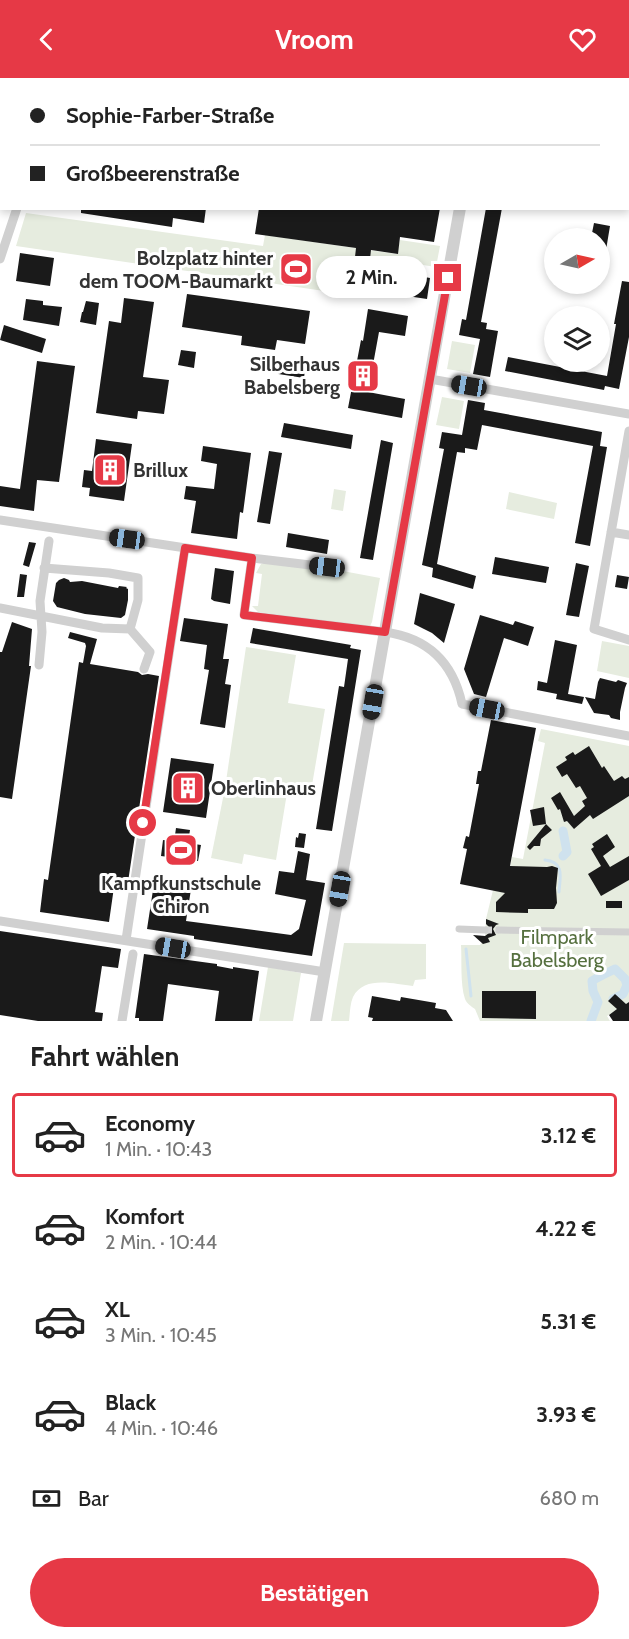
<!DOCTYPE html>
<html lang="de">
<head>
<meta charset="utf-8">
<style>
  body { margin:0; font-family:Cabin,sans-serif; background:#f2f2f2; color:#222; height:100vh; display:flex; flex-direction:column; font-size:22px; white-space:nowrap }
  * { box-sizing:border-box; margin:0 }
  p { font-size:20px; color:#767676 }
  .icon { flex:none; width:33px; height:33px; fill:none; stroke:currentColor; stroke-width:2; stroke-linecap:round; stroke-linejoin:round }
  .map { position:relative; height:943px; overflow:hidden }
  .sheet { display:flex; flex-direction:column; background:#fff; flex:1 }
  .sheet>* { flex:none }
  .hud { position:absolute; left:0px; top:0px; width:630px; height:132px; box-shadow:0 3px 9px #0003; display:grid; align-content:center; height:132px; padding:0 30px; background:#fff }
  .needle { width:39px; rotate:81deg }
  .fabs { position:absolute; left:544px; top:150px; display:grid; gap:12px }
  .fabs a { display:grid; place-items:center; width:66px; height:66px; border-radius:50%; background:#fff; box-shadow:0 3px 9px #0003; font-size:30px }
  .end { position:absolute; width:27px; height:27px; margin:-14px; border:8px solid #e63946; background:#fff; box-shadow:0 0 0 3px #fff }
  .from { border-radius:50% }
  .bubble { position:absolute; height:42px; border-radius:21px; background:#fff; box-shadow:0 3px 9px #0003; font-size:20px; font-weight:800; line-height:42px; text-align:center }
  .car { position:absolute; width:18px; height:36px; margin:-18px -9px; border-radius:8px; box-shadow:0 0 4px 2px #0007; background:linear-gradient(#222 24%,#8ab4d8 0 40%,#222 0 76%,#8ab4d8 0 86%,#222 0) }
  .hud b { display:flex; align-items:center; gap:21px; height:57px; font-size:22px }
  .hud b+b { border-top:2px solid #e0e0e0 }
  .hud i { width:15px; height:15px; background:#222 }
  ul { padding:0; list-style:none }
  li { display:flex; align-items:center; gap:18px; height:84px; margin:0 12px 9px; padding:0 18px; border:3px solid transparent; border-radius:6px }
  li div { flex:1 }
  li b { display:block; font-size:22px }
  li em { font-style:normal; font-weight:800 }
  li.selected { border-color:#e63946 }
  li>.icon { width:54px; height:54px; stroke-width:1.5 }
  h2 { padding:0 30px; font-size:27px; line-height:72px }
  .pay { display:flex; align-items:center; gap:15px; height:66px; padding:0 30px; font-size:22px }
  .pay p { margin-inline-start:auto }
  .cta { display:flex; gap:12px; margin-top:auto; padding:12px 30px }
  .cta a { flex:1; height:69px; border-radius:36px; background:#e63946; color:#fff; font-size:24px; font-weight:800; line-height:69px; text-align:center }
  header { display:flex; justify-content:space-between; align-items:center; height:78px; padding:0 30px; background:#e63946; color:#fff; font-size:27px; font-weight:800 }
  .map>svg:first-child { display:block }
</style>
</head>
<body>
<header><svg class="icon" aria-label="back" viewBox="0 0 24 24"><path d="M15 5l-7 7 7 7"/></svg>Vroom<svg class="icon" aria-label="heart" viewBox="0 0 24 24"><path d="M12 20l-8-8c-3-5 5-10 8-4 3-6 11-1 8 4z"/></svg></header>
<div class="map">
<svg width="629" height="943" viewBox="0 0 629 943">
  <rect width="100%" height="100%" fill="#fff"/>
  <!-- green -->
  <path fill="#e6ecdf" d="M26 135 263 168 265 157 397 176 400 162 440 168 436 189 371 179 370 182 338 179 331 214 16 168Z
    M452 263 475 267 470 295 447 291Z
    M442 319 464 323 459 351 436 347Z
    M334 411 346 413 343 433 331 431Z
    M509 414 557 425 554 441 506 431Z
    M271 484 332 491 380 500 372 544 369 550 258 534 252 528H258L262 496 256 495 261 486Z
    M602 563 629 568V600L597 593Z
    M246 569 296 577 288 625 325 631 310 719 287 715 276 782 244 776 242 786 211 780 225 710Z
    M541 651 629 668V924L607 938 610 943H480L475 931C471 928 467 926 465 921 460 906 462 882 461 867H480L485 861 486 841 493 812 505 815 512 779 523 781 545 665 538 663Z
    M344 865 426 866V901L415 902 413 908C394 906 364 897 353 919 350 926 350 935 349 943H331Z
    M268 889 301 895 293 943H259Z"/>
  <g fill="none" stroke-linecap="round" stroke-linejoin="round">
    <!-- stream -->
    <path stroke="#cfe2ee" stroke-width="3" d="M545 782C565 784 560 799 559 814
      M466 871 471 918"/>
    <!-- canal -->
    <path stroke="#cfe2ee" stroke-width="9" d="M563 778 567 774 563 753
      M591 943 598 924 593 913 592 903C595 901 612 892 615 891L625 901 627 907 623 916 613 921"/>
  </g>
  <!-- building -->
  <path fill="#1a1a1a" d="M81 130H206L204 145 173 140 172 149 81 135Z
    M259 130H440L434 164 400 159 398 176 371 172 369 190 354 188 356 170 255 156Z
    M486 130H502L481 244 487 245 486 251 498 253 490 299 473 296 480 261 459 257 462 241 466 242Z
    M594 145 610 148 604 184H600V160H591Z
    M20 175 54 180 50 208 16 203Z
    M377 190 430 200 427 221 374 213Z
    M622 203 629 204V259L619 311 605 308 604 312 505 293 508 279 607 298 616 246H614Z
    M187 216 310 233 305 266 277 262 275 272 241 267 242 258 182 249Z
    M124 220 154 224 143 299 169 302 164 336 138 333 137 341 96 335 109 243 121 245Z
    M26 221 43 223V227L62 229 59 248 23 242Z
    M86 223 99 225 96 247 80 244 82 234H83Z
    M368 231 408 238 405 258 379 254 368 314 405 321 402 340 348 330 361 262 363 263Z
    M4 247 46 261 42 275 0 262Z
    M181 272 196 274 194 290 178 287Z
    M37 283 75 288 59 404 37 402 34 433 0 428V408L20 411Z
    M273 288 305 292 304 300 272 295Z
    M468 322 485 325 484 332 602 354 600 368 607 369 590 468 575 465 593 368 482 347 477 372 465 370V375L457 374 437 486 476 498 473 511 432 499 433 490 422 487 444 371 439 370 442 354 462 357Z
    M284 345 353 357 351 371 281 359Z
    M96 361 132 366 124 423 89 418 90 410 82 409 84 392 92 393Z
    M381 362 393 365 373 482 360 480Z
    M203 368 251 375 243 435 240 434 237 461 191 455 196 423 184 421 186 408 214 411 217 386 201 383Z
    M269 373 282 375 270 446 257 444Z
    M288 455 329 462 327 476 286 469Z
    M29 464 36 465 29 489 23 487Z
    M495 479 549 489 546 505 492 496Z
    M576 485 589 488 579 539 566 537Z
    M215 490 234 493 230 526 214 523 211 521Z
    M20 496 27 497 24 519H17Z
    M617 497 629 499 627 511 615 509Z
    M64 500 69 502 70 504 82 503 118 510 119 508 127 509 126 510 128 511V522L125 537 121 540 85 536 57 529 53 523 56 505 59 502Z
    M420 515 455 526 444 565 432 555 414 546Z
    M480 537 513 547 515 543 534 549 528 568 504 560 486 619 474 616 464 591Z
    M184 540 228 546 223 581H229L225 606 231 607 225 650 200 646 209 592 204 591 207 567 180 563Z
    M12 544 32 551 29 588H31L12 721 0 719V574H2Z
    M253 550 351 567 350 570 361 572 332 753 316 751 339 608 344 609 348 581 250 565Z
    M70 554 97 561 90 586 138 594 142 597 148 596 159 598 128 804 115 802 109 844 40 834 44 801 48 802 79 584 83 585 86 568 85 565 68 560Z
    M555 562 577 567 568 616 584 619 582 626 556 621 557 616 537 612 538 603 547 605Z
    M600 600 616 604 618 602 627 605 625 610 620 634V642L611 640 609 637 594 635 585 619 595 621 598 604Z
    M491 642 536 650 510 788 547 789 552 788 558 790 556 810 557 825 554 831H528V835L496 834V824L505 815 460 806 467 771 463 770 466 758 469 759 479 706H476L478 693H481Z
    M589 668 602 690 604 688 614 703 622 698 625 701 629 699V718L593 741 590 737 574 751 567 743 564 744 560 731 558 732 551 720 560 714 574 738 585 728 582 723 587 720 580 708 576 710 567 696 562 699 556 689 567 682 565 679 573 674 575 677Z
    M171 680 214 686 206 740 163 734Z
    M544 729 546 746 552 752 541 761 540 768H534L530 772 527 769 546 746 533 748 530 732Z
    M176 750 190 752 188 765 201 767 198 783 161 778 163 762 174 764Z
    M299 755 306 756 304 770 295 769 296 759 298 760Z
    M607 756 615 769 603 778 610 789 629 778V802L601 818 588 796 601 788 591 771 594 769 592 766Z
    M298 773 310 776 306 802 325 805 312 878 194 861V858L147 851 155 799 192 805 186 843 291 857 299 851 306 822 275 816 279 793 294 795Z
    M606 823H622V830H606Z
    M486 841 499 846 496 847 493 851 496 857 488 860 490 864 483 866 473 857 485 858 489 855 490 850 486 846Z
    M0 853 121 871 118 890 102 888 95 934 103 935 102 943H38L0 937Z
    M144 876 217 886V888L233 891V889L259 893 252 943H215L219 913 168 906 163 943H139V940H135Z
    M482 913H536V941L482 940Z
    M615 916 626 926 629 924V943H613L609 937 617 931 608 923Z
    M372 918 400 923 401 919 436 925 435 930 446 932 453 943H372L373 940 368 939Z"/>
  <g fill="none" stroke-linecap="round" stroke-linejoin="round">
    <!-- pedestrian-tunnel -->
    <path stroke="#d6d6d6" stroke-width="7" stroke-dasharray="7 3.5" stroke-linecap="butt" d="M485 852H499"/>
    <!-- pedestrian -->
    <path stroke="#d0d0d0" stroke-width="7" d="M459 851 485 852
      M499 852 629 854"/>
    <!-- minor -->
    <path stroke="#d0d0d0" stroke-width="9" d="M423 0 433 2
      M60 2 61 0
      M226 2V0
      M0 64H2
      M0 181 17 130
      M430 301 629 336
      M629 353 594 551 629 562
      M0 442 252 480 327 489
      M611 454 629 457
      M252 480 244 537 385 554C428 560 453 584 462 626L629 658
      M44 490 109 495 138 500V522L130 551
      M0 530 102 550 130 551 150 574 144 591
      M39 587 42 554 40 523 49 463
      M0 843 325 894
      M126 862 185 470
      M122 943 133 876"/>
    <!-- tertiary -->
    <path stroke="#d0d0d0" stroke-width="12" d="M482 2 483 0
      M316 943 460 130"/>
  </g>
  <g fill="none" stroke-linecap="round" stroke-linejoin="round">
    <!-- route -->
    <path stroke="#e63946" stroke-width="8" d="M143 745 185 470 252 480 244 537 385 554 448 200"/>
  </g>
  <!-- icons -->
  <defs>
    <symbol id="stadium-square" viewBox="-11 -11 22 22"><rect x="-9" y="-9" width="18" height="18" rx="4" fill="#e63946" stroke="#fff"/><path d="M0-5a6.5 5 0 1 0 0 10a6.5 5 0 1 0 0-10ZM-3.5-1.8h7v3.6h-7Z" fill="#fff"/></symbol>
    <symbol id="building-square" viewBox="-11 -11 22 22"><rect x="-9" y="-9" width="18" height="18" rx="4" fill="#e63946" stroke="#fff"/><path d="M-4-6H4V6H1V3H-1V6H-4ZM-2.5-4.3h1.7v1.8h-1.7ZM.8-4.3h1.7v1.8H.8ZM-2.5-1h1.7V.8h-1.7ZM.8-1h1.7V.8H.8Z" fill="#fff"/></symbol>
  </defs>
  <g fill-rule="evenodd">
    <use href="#stadium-square" x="277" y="172" width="38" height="38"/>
    <use href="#building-square" x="344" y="279" width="38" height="38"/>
    <use href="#building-square" x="91" y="373" width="38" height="38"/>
    <use href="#building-square" x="169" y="691" width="38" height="38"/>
    <use href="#stadium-square" x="162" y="753" width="38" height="38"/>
  </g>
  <g text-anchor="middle" stroke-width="6" stroke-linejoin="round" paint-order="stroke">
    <!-- poi labels -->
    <g font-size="20" font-weight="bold" fill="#333" stroke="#fff" text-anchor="end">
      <text x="273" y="187">Bolzplatz hinter<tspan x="273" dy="23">dem TOOM-Baumarkt</tspan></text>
      <text x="340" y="293">Silberhaus<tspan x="340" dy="23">Babelsberg</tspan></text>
      <text x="133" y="399" text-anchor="start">Brillux</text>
      <text x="211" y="717" text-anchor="start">Oberlinhaus</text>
      <text x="181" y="812" text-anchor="middle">Kampfkunstschule<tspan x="181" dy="23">Chiron</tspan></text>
    </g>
    <!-- park labels -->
    <g font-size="20" fill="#56703f" stroke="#fff">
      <text x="557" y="866">Filmpark<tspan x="557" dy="23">Babelsberg</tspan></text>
    </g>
  </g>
</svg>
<div class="fabs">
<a><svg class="needle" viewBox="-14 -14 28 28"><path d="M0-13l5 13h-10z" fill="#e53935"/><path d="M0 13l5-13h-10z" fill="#767676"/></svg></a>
<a><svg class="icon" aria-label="layers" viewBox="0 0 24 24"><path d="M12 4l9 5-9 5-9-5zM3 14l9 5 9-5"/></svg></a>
</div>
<i class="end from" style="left:143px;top:745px"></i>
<i class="end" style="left:448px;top:200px"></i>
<div class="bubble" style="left:316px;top:178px;width:111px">2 Min.</div>
<i class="car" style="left:469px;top:308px;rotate:280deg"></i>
<i class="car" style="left:127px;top:461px;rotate:278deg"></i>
<i class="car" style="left:327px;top:489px;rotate:277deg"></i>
<i class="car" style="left:373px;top:624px;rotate:190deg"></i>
<i class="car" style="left:487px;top:631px;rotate:281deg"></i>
<i class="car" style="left:340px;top:811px;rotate:190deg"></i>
<i class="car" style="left:173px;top:870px;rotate:280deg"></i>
<div class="hud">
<b><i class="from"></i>Sophie-Farber-Straße</b>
<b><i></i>Großbeerenstraße</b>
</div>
</div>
<section class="sheet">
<h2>Fahrt wählen</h2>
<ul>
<li class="selected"><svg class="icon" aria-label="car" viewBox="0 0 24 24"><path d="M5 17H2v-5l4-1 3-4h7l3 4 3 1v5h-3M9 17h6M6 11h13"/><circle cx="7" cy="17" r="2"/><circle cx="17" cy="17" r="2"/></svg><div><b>Economy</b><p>1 Min. · 10:43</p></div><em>3.12 €</em></li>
<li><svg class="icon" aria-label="car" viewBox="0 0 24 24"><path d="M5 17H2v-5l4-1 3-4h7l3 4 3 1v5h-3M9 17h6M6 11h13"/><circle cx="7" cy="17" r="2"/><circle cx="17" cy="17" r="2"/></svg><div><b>Komfort</b><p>2 Min. · 10:44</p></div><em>4.22 €</em></li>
<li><svg class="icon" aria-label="car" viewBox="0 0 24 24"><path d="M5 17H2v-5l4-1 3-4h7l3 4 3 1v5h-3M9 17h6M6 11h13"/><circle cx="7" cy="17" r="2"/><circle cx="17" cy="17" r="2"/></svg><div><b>XL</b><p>3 Min. · 10:45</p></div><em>5.31 €</em></li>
<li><svg class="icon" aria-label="car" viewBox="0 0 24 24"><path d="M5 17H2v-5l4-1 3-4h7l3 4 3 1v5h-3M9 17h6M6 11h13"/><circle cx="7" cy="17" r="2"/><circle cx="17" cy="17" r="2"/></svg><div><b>Black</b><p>4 Min. · 10:46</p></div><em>3.93 €</em></li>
</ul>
<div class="pay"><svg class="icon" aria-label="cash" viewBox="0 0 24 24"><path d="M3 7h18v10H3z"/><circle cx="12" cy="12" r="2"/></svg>Bar<p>680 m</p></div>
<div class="cta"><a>Bestätigen</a></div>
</section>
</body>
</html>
